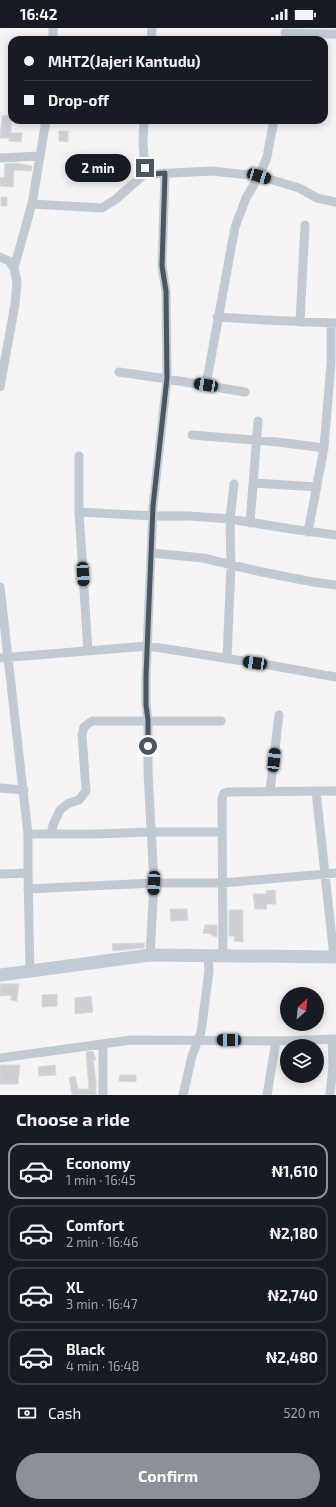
<!DOCTYPE html>
<html lang="en">
<head>
<meta charset="utf-8">
<style>
  body { margin:0; font-family:"Exo 2",sans-serif; background:#20242c; color:#f1f3f6; height:100vh; display:flex; flex-direction:column; font-size:15px; white-space:nowrap }
  * { box-sizing:border-box; margin:0 }
  p { font-size:13px; color:#9ea1a6 }
  .icon { flex:none; width:22px; height:22px; fill:none; stroke:currentColor; stroke-width:2; stroke-linecap:round; stroke-linejoin:round }
  .map { position:relative; height:1067px; overflow:hidden }
  .side { display:flex; flex-direction:column; background:#171b24; flex:1 }
  .side>* { flex:none }
  .banner { position:absolute; left:8px; top:8px; width:320px; height:88px; border-radius:12px; box-shadow:0 2px 10px #0003; display:grid; align-content:center; height:88px; padding:0 16px; background:#171b24 }
  .needle { width:26px; rotate:27deg }
  .fabs { position:absolute; left:280px; top:959px; display:grid; gap:8px }
  .fabs a { display:grid; place-items:center; width:44px; height:44px; border-radius:50%; background:#171b24; box-shadow:0 2px 10px #0003; font-size:20px }
  .end { position:absolute; width:18px; height:18px; margin:-9px; border:5px solid #4a5661; background:#fff; box-shadow:0 0 0 2px #fff }
  .from { border-radius:50% }
  .bubble { position:absolute; height:28px; border-radius:14px; background:#171b24; box-shadow:0 2px 10px #0003; font-size:13px; font-weight:700; line-height:28px; text-align:center }
  .car { position:absolute; width:12px; height:24px; margin:-12px -6px; border-radius:5px; box-shadow:0 0 3px 1px #0007; background:linear-gradient(#222 24%,#8ab4d8 0 40%,#222 0 76%,#8ab4d8 0 86%,#222 0) }
  .banner b { display:flex; align-items:center; gap:14px; height:38px; font-size:15px }
  .banner b+b { border-top:1px solid #363941 }
  .banner i { width:10px; height:10px; background:#f1f3f6 }
  ul { padding:0; list-style:none }
  li { display:flex; align-items:center; gap:12px; height:56px; margin:0 8px 6px; padding:0 8px; border:2px solid #363941; border-radius:12px }
  li div { flex:1 }
  li b { display:block; font-size:15px }
  li em { font-style:normal; font-weight:700 }
  li.active { border-color:#8c9099 }
  li>.icon { width:36px; height:36px; stroke-width:1.5 }
  h2 { padding:0 16px; font-size:18px; line-height:48px }
  .pay { display:flex; align-items:center; gap:10px; height:44px; padding:0 16px; font-size:15px }
  .pay p { margin-inline-start:auto }
  .action { display:flex; gap:8px; margin-top:auto; padding:8px 16px }
  .action a { flex:1; height:46px; border-radius:24px; background:#8c9099; color:#fff; font-size:16px; font-weight:700; line-height:46px; text-align:center }
  .status { display:flex; justify-content:space-between; align-items:center; height:28px; padding:0 20px; background:#171b24; direction:ltr }
  .status svg { height:11px; fill:currentColor }
  .map>svg:first-child { display:block }
</style>
</head>
<body>
<div class="status"><b>16:42</b><svg viewBox="0 0 49 12"><path d="M0 12V9h3v3zM5 12V6h3v6zM10 12V3h3v9zM15 12V0h3v12zM26 1h20v11H26zM47 4h2v5h-2z"/></svg></div>
<div class="map">
<svg width="336" height="1067" viewBox="0 0 336 1067">
  <rect width="100%" height="100%" fill="#f5f3f3"/>
  <!-- building -->
  <path fill="#cdcfd5" stroke="#d7d9de" d="M11 87V105H22L21 114 9 113V110H0L2 88Z
    M59 103H68V114L59 113Z
    M5 136 14 135 32 138 31 143 14 142 13 159 0 158V149L4 150Z
    M1 169H7V178H1Z
    M275 862 276 876H266L267 881H255L253 866H266V863Z
    M170 881H187L188 892 171 893Z
    M229 882H243V914L234 913V908H229Z
    M205 897H217V909L211 907 212 906 203 905Z
    M145 915 144 920 113 923 112 916Z
    M0 956H19L17 973 11 972V967L0 968Z
    M57 966V978L42 979V967Z
    M91 968 93 984 75 986V970Z
    M93 1023 96 1032H93L96 1053V1067H72L69 1050 75 1048 78 1061H89L86 1024Z
    M0 1037H20L18 1056H0Z
    M55 1037 56 1047 39 1048 38 1039Z
    M120 1047H136V1054L119 1053Z"/>
  <g fill="none" stroke-linecap="round" stroke-linejoin="round">
    <!-- street -->
    <path stroke="#c1cad2" stroke-width="9" d="M285 5 336 6
      M53 12V0
      M151 12 152 0
      M144 92 143 116 145 140 153 146 212 143 259 148 299 160 317 170 336 174
      M0 130 40 128
      M32 176 102 180 116 171 149 142
      M0 229 9 233 14 240
      M217 289 265 292 336 295
      M300 294 305 197
      M119 344 167 351 245 364
      M206 357 235 199 246 170 259 148 267 129 274 92
      M0 359 15 276 17 254 14 240 32 176 46 92
      M192 407 278 414 324 420
      M79 428V484L88 623
      M254 455 317 459
      M79 484 153 488H189L230 491 291 501 336 507
      M250 495 258 393
      M308 504 324 420 331 335V295
      M151 525 203 530 262 544 313 554 336 557
      M0 559 28 806V845L30 943
      M0 630 148 618 269 637 336 649
      M227 631 231 537 230 491 234 456
      M0 760 24 762
      M270 763 279 687
      M316 763 334 929
      M28 806H94L151 804H222
      M51 806 53 797 60 782 69 775 79 772 86 763 82 707 84 699 92 693H221
      M0 846 28 845
      M28 861 154 855H222L336 845
      M150 927 154 855 148 744V692L146 677V648L153 478 167 351 166 263 162 238 165 145
      M223 928 222 771 224 765 228 764 336 763
      M103 1016V1067
      M0 1030 131 1012 276 1013 336 1011
      M183 1067 192 1028 201 1004 209 943 208 928
      M267 1067 276 1013
      M330 1067 333 1037 332 1011"/>
    <!-- secondary -->
    <path stroke="#c1cbd6" stroke-width="13" d="M0 947 150 927 336 929"/>
  </g>
  <g fill="none" stroke-linecap="round" stroke-linejoin="round">
    <!-- route -->
    <path stroke="#4a5661" stroke-width="5" d="M145 140 153 146 165 145 162 238 166 263 167 350 153 478 146 648V677L148 692V718"/>
  </g>
</svg>
<div class="fabs">
<a><svg class="needle" viewBox="-14 -14 28 28"><path d="M0-13l5 13h-10z" fill="#e53935"/><path d="M0 13l5-13h-10z" fill="#9ea1a6"/></svg></a>
<a><svg class="icon" aria-label="layers" viewBox="0 0 24 24"><path d="M12 4l9 5-9 5-9-5zM3 14l9 5 9-5"/></svg></a>
</div>
<i class="end from" style="left:148px;top:718px"></i>
<i class="end" style="left:145px;top:140px"></i>
<div class="bubble" style="left:65px;top:126px;width:66px">2 min</div>
<i class="car" style="left:259px;top:148px;rotate:107deg"></i>
<i class="car" style="left:206px;top:357px;rotate:279deg"></i>
<i class="car" style="left:83px;top:546px;rotate:177deg"></i>
<i class="car" style="left:255px;top:635px;rotate:278deg"></i>
<i class="car" style="left:274px;top:732px;rotate:6deg"></i>
<i class="car" style="left:154px;top:855px;rotate:183deg"></i>
<i class="car" style="left:229px;top:1012px;rotate:271deg"></i>
<div class="banner">
<b><i class="from"></i>MHT2(Jajeri Kantudu)</b>
<b><i></i>Drop-off</b>
</div>
</div>
<section class="side">
<h2>Choose a ride</h2>
<ul>
<li class="active"><svg class="icon" aria-label="car" viewBox="0 0 24 24"><path d="M5 17H2v-5l4-1 3-4h7l3 4 3 1v5h-3M9 17h6M6 11h13"/><circle cx="7" cy="17" r="2"/><circle cx="17" cy="17" r="2"/></svg><div><b>Economy</b><p>1 min · 16:45</p></div><em>₦1,610</em></li>
<li><svg class="icon" aria-label="car" viewBox="0 0 24 24"><path d="M5 17H2v-5l4-1 3-4h7l3 4 3 1v5h-3M9 17h6M6 11h13"/><circle cx="7" cy="17" r="2"/><circle cx="17" cy="17" r="2"/></svg><div><b>Comfort</b><p>2 min · 16:46</p></div><em>₦2,180</em></li>
<li><svg class="icon" aria-label="car" viewBox="0 0 24 24"><path d="M5 17H2v-5l4-1 3-4h7l3 4 3 1v5h-3M9 17h6M6 11h13"/><circle cx="7" cy="17" r="2"/><circle cx="17" cy="17" r="2"/></svg><div><b>XL</b><p>3 min · 16:47</p></div><em>₦2,740</em></li>
<li><svg class="icon" aria-label="car" viewBox="0 0 24 24"><path d="M5 17H2v-5l4-1 3-4h7l3 4 3 1v5h-3M9 17h6M6 11h13"/><circle cx="7" cy="17" r="2"/><circle cx="17" cy="17" r="2"/></svg><div><b>Black</b><p>4 min · 16:48</p></div><em>₦2,480</em></li>
</ul>
<div class="pay"><svg class="icon" aria-label="cash" viewBox="0 0 24 24"><path d="M3 7h18v10H3z"/><circle cx="12" cy="12" r="2"/></svg>Cash<p>520 m</p></div>
<div class="action"><a>Confirm</a></div>
</section>
</body>
</html>
